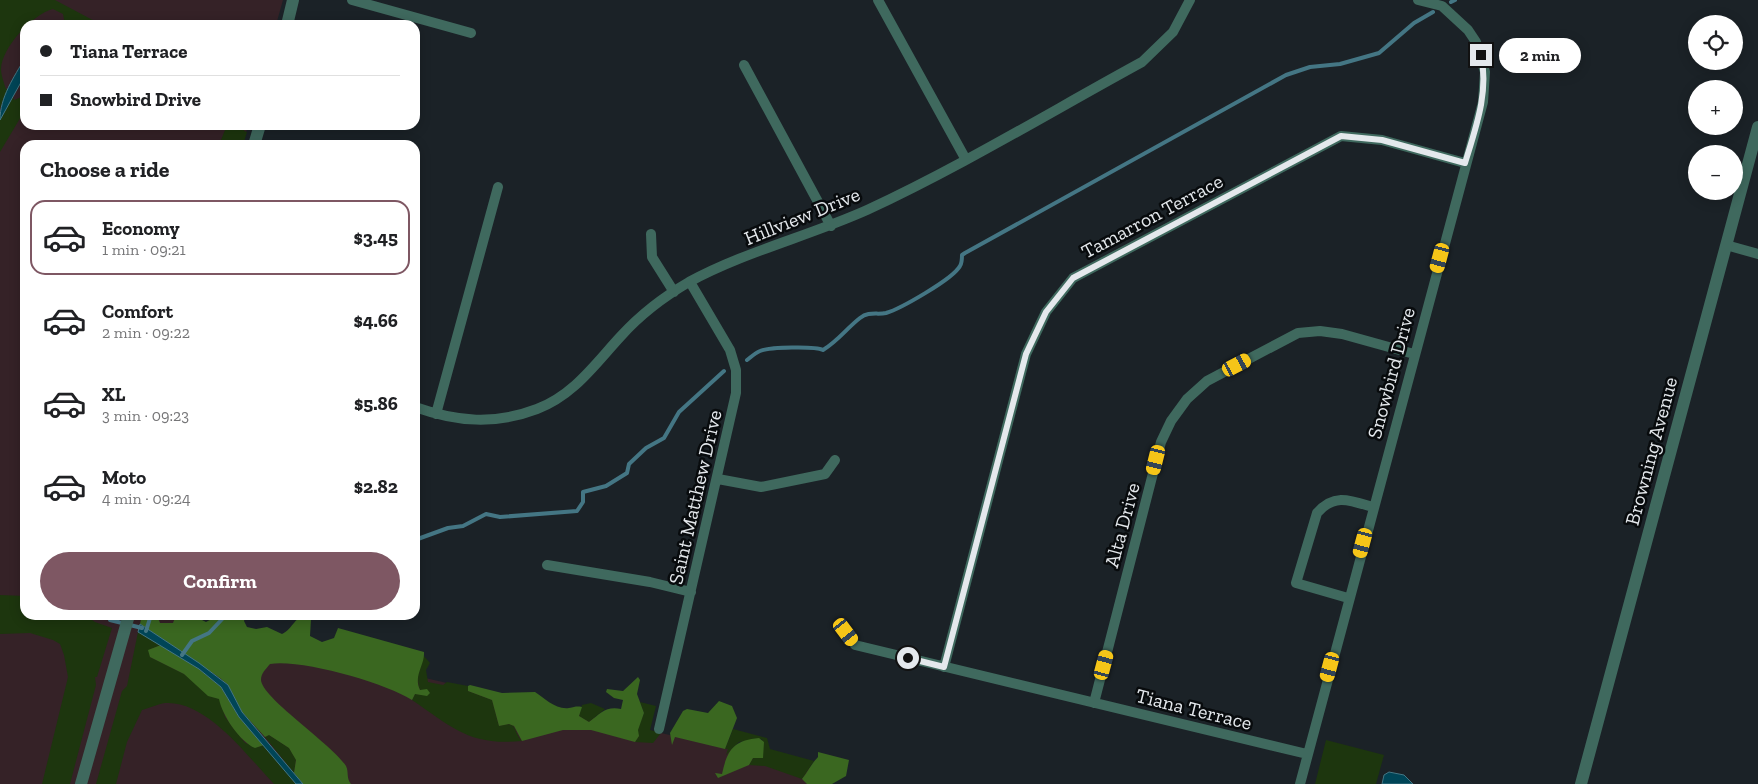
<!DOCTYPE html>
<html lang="en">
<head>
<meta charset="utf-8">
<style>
  body { margin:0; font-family:"Zilla Slab",serif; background:#f6f6f6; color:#202124; height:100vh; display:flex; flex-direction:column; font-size:19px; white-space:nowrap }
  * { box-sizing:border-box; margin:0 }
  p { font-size:16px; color:#757577 }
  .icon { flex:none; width:28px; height:28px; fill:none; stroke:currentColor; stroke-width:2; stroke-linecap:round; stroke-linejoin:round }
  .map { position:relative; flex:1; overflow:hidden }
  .details { position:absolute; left:20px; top:140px; width:400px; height:480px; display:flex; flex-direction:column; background:#fff; border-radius:15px; box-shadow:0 2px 12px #0003 }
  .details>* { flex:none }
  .top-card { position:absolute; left:20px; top:20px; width:400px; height:110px; border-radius:15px; box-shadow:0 2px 12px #0003; display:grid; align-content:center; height:110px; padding:0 20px; background:#fff }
  .buttons { position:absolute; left:1688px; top:15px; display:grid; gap:10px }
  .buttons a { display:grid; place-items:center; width:55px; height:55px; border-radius:50%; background:#fff; box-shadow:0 2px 12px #0003; font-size:25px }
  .end { position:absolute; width:22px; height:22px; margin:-11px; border:6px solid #e4e8ec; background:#111; box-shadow:0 0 0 2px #111 }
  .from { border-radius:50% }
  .bubble { position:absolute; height:35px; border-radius:18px; background:#fff; box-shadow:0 2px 12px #0003; font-size:16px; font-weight:800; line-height:35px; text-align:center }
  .car { position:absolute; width:15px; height:30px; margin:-15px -8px; border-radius:6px; box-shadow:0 0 4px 1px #0007; background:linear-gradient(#f5c518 24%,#345 0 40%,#f5c518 0 76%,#345 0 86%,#f5c518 0) }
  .top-card b { display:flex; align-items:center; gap:18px; height:48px; font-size:19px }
  .top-card b+b { border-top:1px solid #e0e0e0 }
  .top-card i { width:12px; height:12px; background:#202124 }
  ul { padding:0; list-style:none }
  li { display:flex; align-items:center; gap:15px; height:75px; margin:0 10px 8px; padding:0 10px; border:2px solid transparent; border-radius:15px }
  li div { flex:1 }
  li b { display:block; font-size:19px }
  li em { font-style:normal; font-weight:800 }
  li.active { border-color:#7e5763 }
  li>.icon { width:45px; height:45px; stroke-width:1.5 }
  h2 { padding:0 20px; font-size:22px; line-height:60px }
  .cta { display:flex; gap:10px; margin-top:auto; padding:10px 20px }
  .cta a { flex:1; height:58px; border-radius:30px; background:#7e5763; color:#fff; font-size:20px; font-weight:800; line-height:58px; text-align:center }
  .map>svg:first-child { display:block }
</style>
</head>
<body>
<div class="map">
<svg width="1758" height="784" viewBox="0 0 1758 784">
  <rect width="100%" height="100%" fill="#1b2227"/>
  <!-- education -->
  <path fill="#352227" d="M0 0H283L276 25H25V125H248L243 145H25V615H156L832 773 829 784H0Z"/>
  <!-- green -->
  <path fill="#1d360e" d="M0 0H55L102 25H65L63 14 53 9C33 14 2 47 1 69 1 75 4 83 6 89H8L0 108Z
    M24 96 25 110 0 152V120L13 97 14 100Z
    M227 125H248V128H245L244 131 247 132 243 145H219Z
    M0 595 25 596V615H85L95 622 112 628 97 677H95L96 685 70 784H42L68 677 64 655 60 644 53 640 30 633 0 634Z
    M138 632 161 645 151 649 150 657 184 674 213 697 220 699 225 717 245 743 258 747 264 745 296 784H274C248 757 207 700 165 703 158 704 149 708 142 710L127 742 116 784H96L122 691 127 686Z
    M424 656 430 663 426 670 428 682 443 685 447 682 468 686V691L492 700 499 726C519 720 512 731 522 741 470 746 453 728 412 700L415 694 424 695 419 688 417 673Z
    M640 702 656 706 650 730 661 733 653 743 635 742 639 736 637 731 644 713Z
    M591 703 605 709 589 722 579 716 582 705Z
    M733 729 767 738 770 749 814 761 802 779 765 766 749 765 753 758H759L763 751 762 739 739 742 726 755 728 749H725Z
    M269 735 289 748 296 759 294 773 265 737Z
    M1326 740 1384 755 1376 784H1315Z"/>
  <!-- forest -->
  <path fill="#3a6720" d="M142 615H157L160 623H173L176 615H203L200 619 206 622 219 615H246L244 621 247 627 256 629 267 627 282 634C293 629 295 615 308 615L311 619 310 636 322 642 334 638 338 628 424 652C425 665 413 676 420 690L427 689 430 693 427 696 415 694 412 700C385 683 302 659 270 664 266 669 261 673 261 680 262 698 332 744 346 766 349 772 346 778 351 784H303L294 773 296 760 289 748 269 735 265 737 242 712 228 685 220 678 140 624Z
    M161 645 199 669 221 687 239 717 264 745 255 748C240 742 222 715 219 699L208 696 184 674 150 657 148 650Z
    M638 677 640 680 637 694 644 713 638 730 639 736 635 742 591 730H563L522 741 514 726 509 724 499 726 492 700 468 691V686L470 685 502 693 535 692C544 698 556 710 569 708 575 707 576 706 582 707L579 716 589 722C601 713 606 706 621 709L623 700 614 698 606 692 607 689 623 691Z
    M719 701 732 706 737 718 725 749 675 737 672 745 670 733 683 711 687 709 708 713Z
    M759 738 764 742 763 758H753L749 765 718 778 715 773 722 774C727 751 733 740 759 738Z
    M818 752 849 760 846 776 832 784H807L802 779C808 772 811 764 818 757Z"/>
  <!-- water -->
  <path fill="#004557" stroke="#447684" d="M25 58V75L0 120C0 97 14 77 25 58Z
    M140 624 199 663 228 685 242 712 303 784H296L239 717 221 687 199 669 138 632Z
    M1389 772 1404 775 1413 784H1382L1384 775Z"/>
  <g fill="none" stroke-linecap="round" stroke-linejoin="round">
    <!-- stream -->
    <path stroke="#447684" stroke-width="4" d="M1451 2 1455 0
      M747 360C751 357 755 353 760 351 769 347 815 346 823 350 838 341 847 328 860 318 869 311 877 315 886 313 900 309 953 279 960 266 962 263 962 259 962 255L965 253 1286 75 1310 67 1340 64 1379 53 1414 23 1433 12
      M415 540 448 528 463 526 486 514 500 517 577 511 583 502V492L606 486 627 473 629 464 646 448 664 438 679 412 724 371
      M110 620 142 628
      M146 631 151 615
      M182 655 192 641 209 633 226 615"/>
    <!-- minor -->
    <path stroke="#3f695e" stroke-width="10" d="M352 0 471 33
      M878 0 965 158
      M744 65 831 226
      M651 234 652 257 674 292
      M1726 245 1758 254
      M415 407C457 422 495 425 537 409 574 395 595 364 621 336 640 315 665 296 689 282 744 252 809 236 867 210 960 167 1052 111 1142 62L1173 32 1190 0
      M436 414 498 187
      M718 479 761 487 825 474 835 460
      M547 565 650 582 691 592
      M1348 598 1296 583 1317 513C1334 493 1350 500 1372 507
      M846 632 855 645 1307 754
      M944 667 1026 354 1046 312 1073 278 1341 136 1382 140 1465 163
      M1094 703 1161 442 1171 421 1187 399 1207 381 1298 333 1320 331 1342 334 1414 354
      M659 729 736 393V370L730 350 690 282
      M1300 784 1483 102 1485 72 1476 42 1468 30 1442 6 1418 0"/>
    <!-- tertiary -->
    <path stroke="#3f695e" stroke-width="12" d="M287 25 293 0
      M254 145 260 125
      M81 784 129 615
      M1581 784 1758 127"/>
  </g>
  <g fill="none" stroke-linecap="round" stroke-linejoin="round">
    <!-- route -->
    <path stroke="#e4e8ec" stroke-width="6" d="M908 658 944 667 1026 354 1046 312 1073 278 1341 136 1382 140 1465 163C1476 127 1489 92 1481 55"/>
  </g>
  <g text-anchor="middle" stroke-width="5" stroke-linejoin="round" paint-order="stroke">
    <!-- street labels -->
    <g font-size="20" fill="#e4e8ec" stroke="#080b0d">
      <text transform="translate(802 216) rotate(-22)" y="7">Hillview Drive</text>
      <text transform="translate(1152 216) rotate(-28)" y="7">Tamarron Terrace</text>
      <text transform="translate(1391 373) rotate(-75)" y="7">Snowbird Drive</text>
      <text transform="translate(1651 451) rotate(-75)" y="7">Browning Avenue</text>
      <text transform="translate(695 497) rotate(-77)" y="7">Saint Matthew Drive</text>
      <text transform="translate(1122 525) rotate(-75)" y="7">Alta Drive</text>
      <text transform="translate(1194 709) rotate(14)" y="7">Tiana Terrace</text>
    </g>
  </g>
</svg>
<div class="buttons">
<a><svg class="icon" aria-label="locate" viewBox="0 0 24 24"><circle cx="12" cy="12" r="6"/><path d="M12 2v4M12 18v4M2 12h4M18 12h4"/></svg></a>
<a>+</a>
<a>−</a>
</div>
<i class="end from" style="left:908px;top:658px"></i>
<i class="end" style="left:1481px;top:55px"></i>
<div class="bubble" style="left:1499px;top:38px;width:82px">2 min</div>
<i class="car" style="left:1440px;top:258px;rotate:195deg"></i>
<i class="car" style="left:1237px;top:365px;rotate:62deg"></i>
<i class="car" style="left:1156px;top:460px;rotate:194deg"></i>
<i class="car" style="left:1363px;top:543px;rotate:195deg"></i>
<i class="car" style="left:846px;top:632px;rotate:143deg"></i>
<i class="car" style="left:1104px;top:665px;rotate:15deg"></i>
<i class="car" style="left:1330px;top:667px;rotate:195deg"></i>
<div class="top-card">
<b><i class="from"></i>Tiana Terrace</b>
<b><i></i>Snowbird Drive</b>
</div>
<section class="details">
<h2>Choose a ride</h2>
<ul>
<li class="active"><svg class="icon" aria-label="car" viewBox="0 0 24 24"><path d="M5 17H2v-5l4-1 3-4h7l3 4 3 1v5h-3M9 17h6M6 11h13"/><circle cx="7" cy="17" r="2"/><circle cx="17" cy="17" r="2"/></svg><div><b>Economy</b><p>1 min · 09:21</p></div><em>$3.45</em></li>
<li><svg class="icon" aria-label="car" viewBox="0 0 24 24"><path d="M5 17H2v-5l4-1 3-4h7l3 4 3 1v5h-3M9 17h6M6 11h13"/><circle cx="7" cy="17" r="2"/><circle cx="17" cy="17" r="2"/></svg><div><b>Comfort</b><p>2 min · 09:22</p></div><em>$4.66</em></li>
<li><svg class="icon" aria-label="car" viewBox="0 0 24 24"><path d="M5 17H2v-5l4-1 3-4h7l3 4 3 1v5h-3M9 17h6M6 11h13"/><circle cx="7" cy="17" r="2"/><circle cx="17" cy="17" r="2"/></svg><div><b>XL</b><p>3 min · 09:23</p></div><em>$5.86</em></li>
<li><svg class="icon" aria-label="car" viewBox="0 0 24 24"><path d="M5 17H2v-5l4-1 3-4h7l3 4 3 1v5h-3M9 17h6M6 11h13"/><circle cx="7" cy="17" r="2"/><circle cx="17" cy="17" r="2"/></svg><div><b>Moto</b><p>4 min · 09:24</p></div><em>$2.82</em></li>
</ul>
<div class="cta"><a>Confirm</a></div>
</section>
</div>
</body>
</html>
